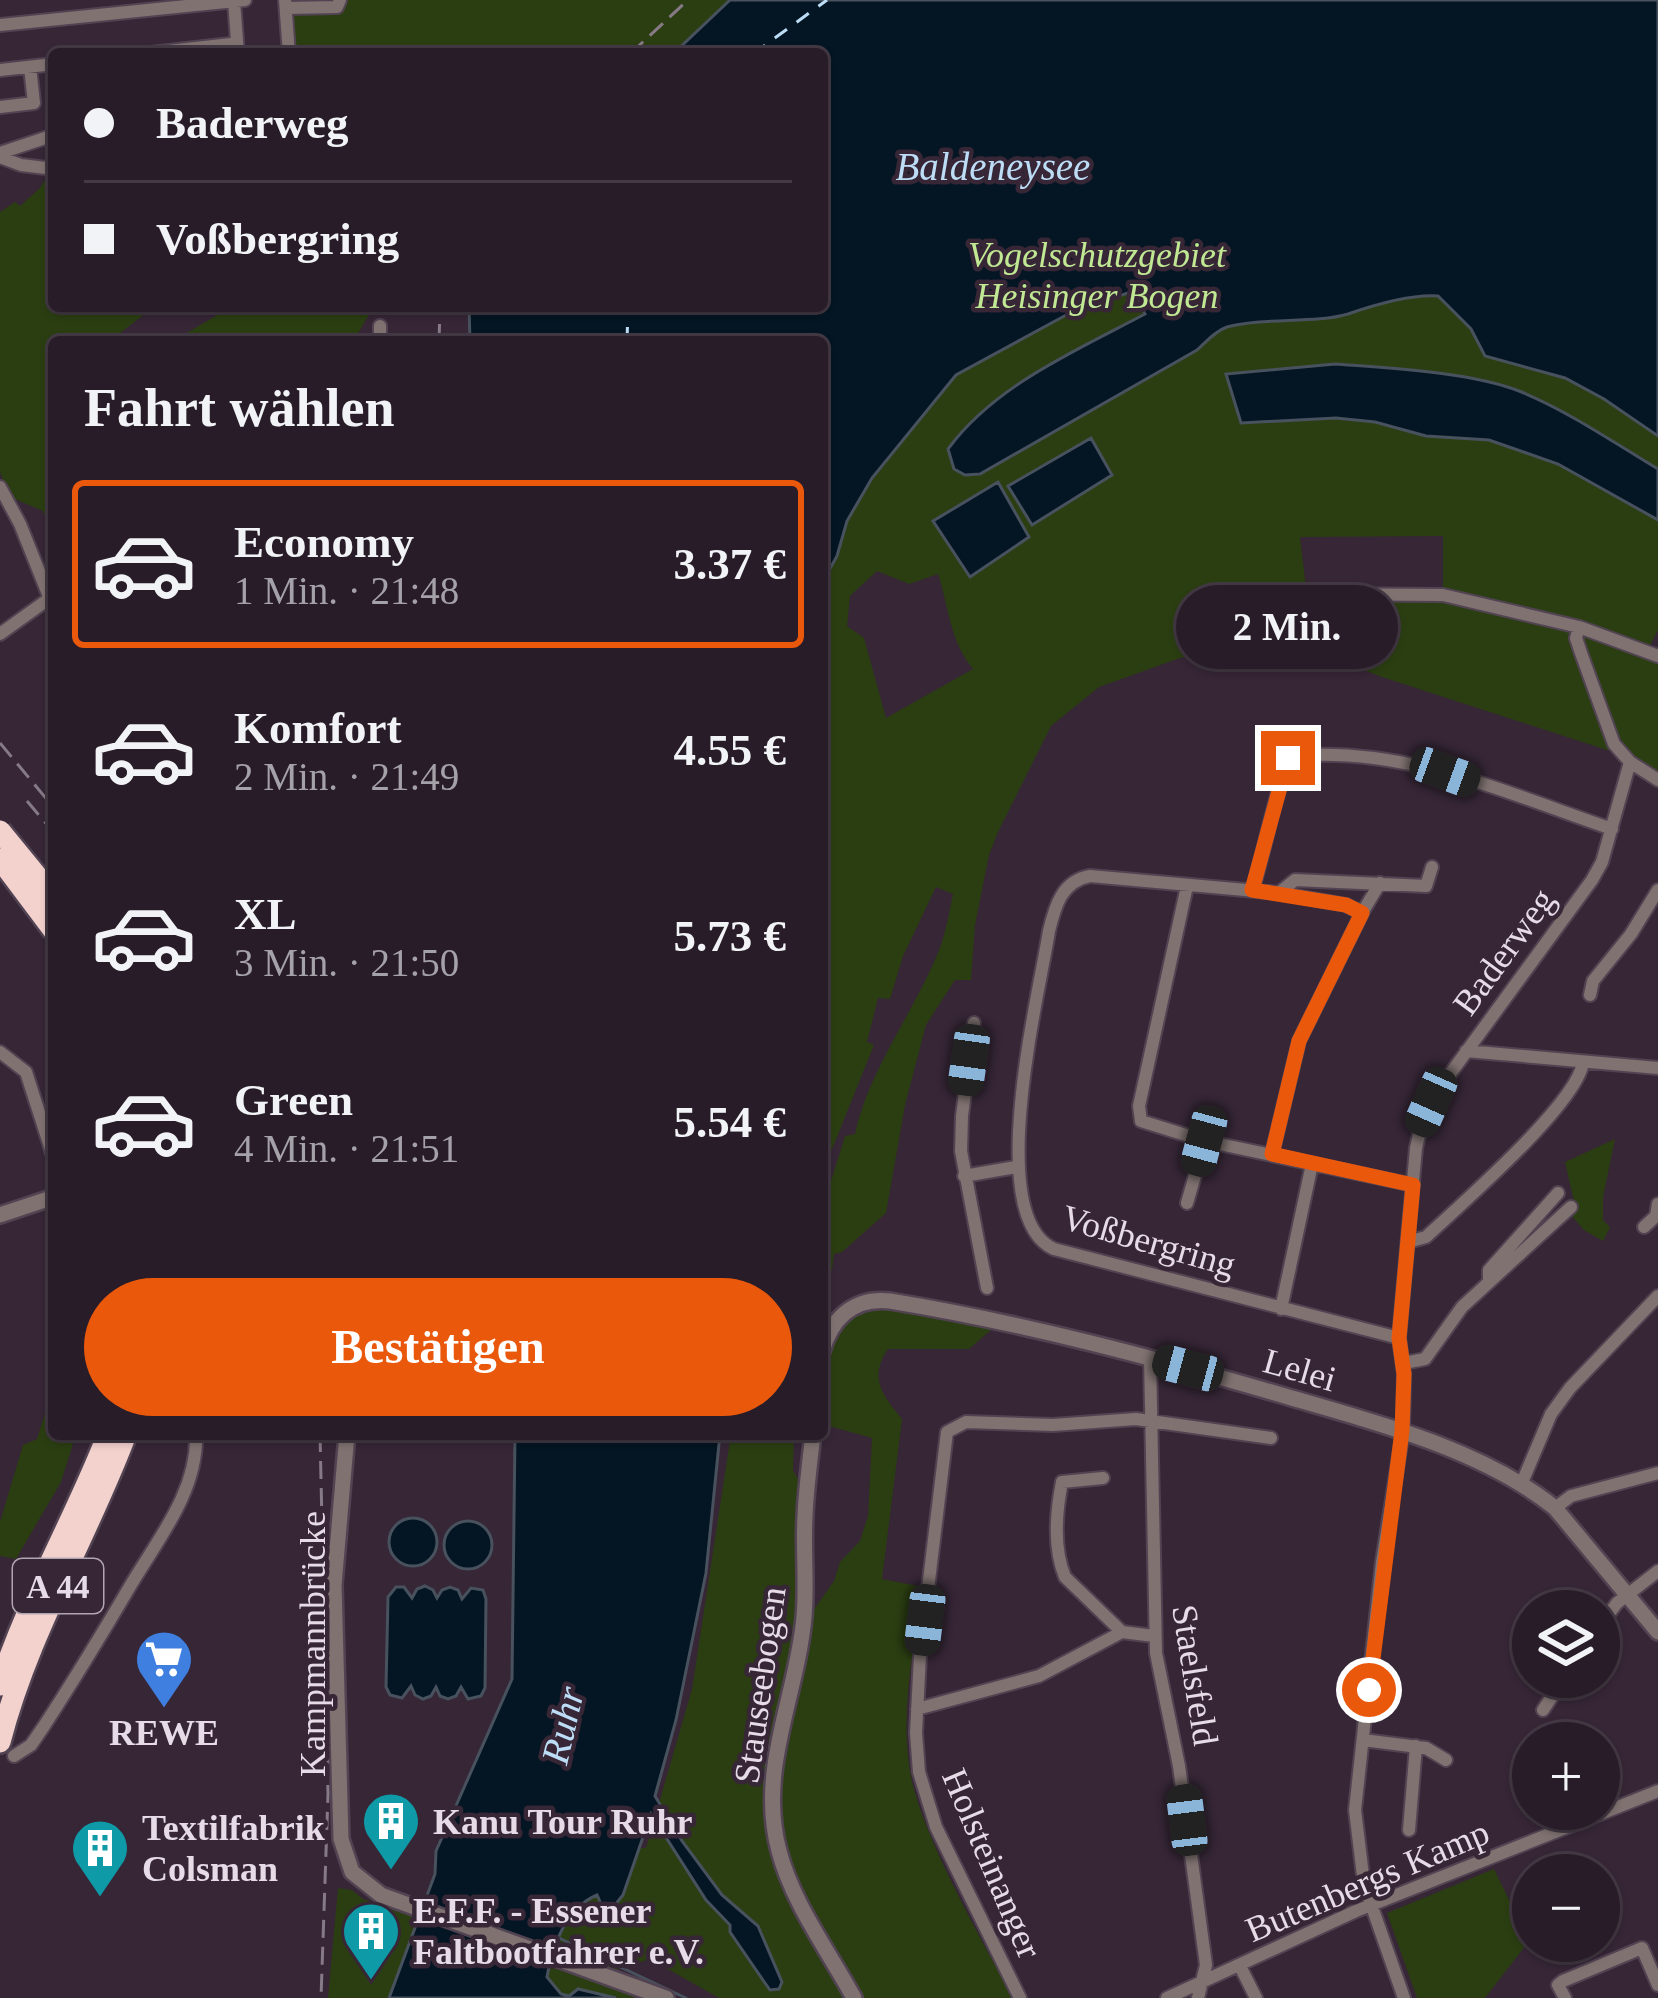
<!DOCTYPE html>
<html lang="de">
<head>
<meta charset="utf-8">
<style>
  body { margin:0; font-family:Georgia,serif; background:#302530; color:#f1f3f6; height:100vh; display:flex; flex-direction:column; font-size:45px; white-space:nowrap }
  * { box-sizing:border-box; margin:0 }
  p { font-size:39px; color:#a5a1a8 }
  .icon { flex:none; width:66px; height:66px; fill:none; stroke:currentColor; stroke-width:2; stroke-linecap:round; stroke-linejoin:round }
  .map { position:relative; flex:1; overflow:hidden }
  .drawer { position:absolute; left:48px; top:336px; width:780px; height:1104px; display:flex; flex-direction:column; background:#281c28; border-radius:12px; box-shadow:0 3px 9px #0004,0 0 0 3px #443a45 }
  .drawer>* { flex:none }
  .banner { position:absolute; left:48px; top:48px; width:780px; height:264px; border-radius:12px; box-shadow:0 3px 9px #0004,0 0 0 3px #443a45; display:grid; align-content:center; height:264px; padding:0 36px; background:#281c28 }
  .controls { position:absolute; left:1512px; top:1590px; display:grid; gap:24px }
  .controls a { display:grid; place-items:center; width:108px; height:108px; border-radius:50%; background:#281c28; box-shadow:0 3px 9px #0004,0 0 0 3px #443a45; font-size:60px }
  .end { position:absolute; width:54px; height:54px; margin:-27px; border:15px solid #ea580c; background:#fff; box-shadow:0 0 0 6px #fff }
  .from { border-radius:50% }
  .bubble { position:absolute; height:84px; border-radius:42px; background:#281c28; box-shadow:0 3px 9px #0004,0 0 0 3px #443a45; font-size:39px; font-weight:700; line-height:84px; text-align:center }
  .car { position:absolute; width:36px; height:72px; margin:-36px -18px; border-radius:15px; box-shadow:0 0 9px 3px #0007; background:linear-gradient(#222 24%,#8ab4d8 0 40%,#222 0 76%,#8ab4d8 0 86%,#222 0) }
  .banner b { display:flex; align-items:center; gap:42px; height:114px; font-size:45px }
  .banner b+b { border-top:3px solid #443a45 }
  .banner i { width:30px; height:30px; background:#f1f3f6 }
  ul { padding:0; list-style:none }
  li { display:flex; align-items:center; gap:36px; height:168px; margin:0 24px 18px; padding:0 12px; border:6px solid transparent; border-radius:12px }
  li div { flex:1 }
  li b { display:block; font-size:45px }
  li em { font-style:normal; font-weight:700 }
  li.selected { border-color:#ea580c }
  li>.icon { width:108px; height:108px; stroke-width:1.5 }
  h2 { padding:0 36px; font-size:54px; line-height:144px }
  .cta { display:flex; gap:24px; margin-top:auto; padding:24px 36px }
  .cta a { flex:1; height:138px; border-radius:72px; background:#ea580c; color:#fff; font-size:48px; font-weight:700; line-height:138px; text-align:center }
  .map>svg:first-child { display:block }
</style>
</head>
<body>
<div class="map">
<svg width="1658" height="1998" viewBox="0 0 1658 1998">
  <rect width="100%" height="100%" fill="#362636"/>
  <!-- green -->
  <path fill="#2b3e12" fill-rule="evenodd" d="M341 0H730L673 54H290L287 10Z
    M1096 123H1132L1205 136 1371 188 1496 249 1658 355V469L1573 418 1516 390 1411 370 1335 364 1226 374 1242 423 1336 418 1375 422 1426 436 1489 440 1558 464 1658 520V630L1648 649 1569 622 1443 593V536L1300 537 1307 596H1442L1577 629 1578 654 1614 748 1610 751 1379 676 1306 646H1238L1180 658 1099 687 1051 726 998 832 989 855 975 925 971 980H955L926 1025 905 1105 886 1213 842 1252 834 1254 832 1270 824 1279 822 1328V1210L845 1136 855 1134C870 1067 914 1013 939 950 946 933 949 912 953 894L936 887 903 956 890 999 878 998 867 1042 874 1045 822 1174V583L837 556 848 519 840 505 850 401 864 337 886 286 936 206 964 182 1030 140ZM1090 439 1111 475 1032 525 1009 486ZM998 483 1029 536 970 576 933 521ZM877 571 909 584 938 574C949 608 950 642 973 669L886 718 864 638 847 626 850 596Z
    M51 170 54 306H155L115 337 120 342H54V538L43 511 10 497 0 472V212L15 202 20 206 40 188Z
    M233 306H374L353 342H171Z
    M1580 629 1658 658V777L1618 746 1579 642Z
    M1615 1139 1603 1197V1220L1610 1227 1603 1241 1584 1230 1571 1215 1576 1210 1565 1162Z
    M878 1306 998 1324 969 1349H888C868 1378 883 1396 902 1419L882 1579 923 1587C914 1646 900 1711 910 1771 920 1833 982 1940 1013 1998H860L800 1894 782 1839 778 1779 810 1615 834 1581 840 1562 860 1541 868 1516 872 1438 822 1424C822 1396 822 1343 844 1322 853 1313 866 1310 878 1306Z
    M54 1385V1434H76L61 1482 16 1559 0 1556V1522L23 1445 37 1439Z
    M731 1434H794L793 1470 799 1481C799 1532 804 1586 796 1637 785 1704 752 1774 770 1844 785 1901 817 1948 848 1998H719L650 1959 615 1970 557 1946C569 1907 582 1894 623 1895L639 1848H646L692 1689Z
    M1494 1869 1529 1941 1485 1998H1417L1387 1913Z
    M338 1888 352 1890 363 1899 554 1961 654 1998H328Z"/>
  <!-- water -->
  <path fill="#041623" stroke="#48515e" stroke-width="3" d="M730 0H1658V436L1604 399 1565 378 1485 356 1471 329 1438 296C1409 294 1374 305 1348 314 1315 324 1263 317 1227 327 1215 331 1206 342 1197 350L980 474 965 475 954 469 948 449C995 385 1077 350 1145 314L1133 291 1068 314 956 375 872 478 847 521 837 556 822 583V342H470L469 306H822V54H673Z
    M1335 364C1388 368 1471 372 1519 391 1568 411 1613 442 1658 469V520L1558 464 1489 440 1426 436 1375 422 1336 418 1241 423 1226 374Z
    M1091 438 1112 475 1032 525 1008 486Z
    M998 482 1029 537 970 577 933 521Z
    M515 1434H720L706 1573 676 1720 655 1796 682 1841 722 1895 758 1926 782 1982 779 1989 770 1990 765 1983 730 1932V1925L706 1900 651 1814 623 1895 611 1910 602 1906 597 1895C566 1908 552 1946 547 1977L561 1994 569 1996 578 1989 616 1998H389L435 1874 436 1851 512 1679Z
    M389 1542a24 24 0 1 1 48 0a24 24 0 1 1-48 0Z
    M444 1545a24 24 0 1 1 48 0a24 24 0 1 1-48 0Z
    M396 1587H404L412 1598 417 1589 425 1586 433 1590 437 1598 442 1590 450 1587 458 1590 462 1599 471 1588 483 1590 486 1599 485 1688 481 1696 468 1699 461 1687 456 1696 448 1699 440 1696 436 1687 431 1696 423 1699 415 1695 411 1686 402 1698 390 1695 386 1687 388 1597Z"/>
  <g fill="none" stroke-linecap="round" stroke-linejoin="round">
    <!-- stream -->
    <path stroke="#48515e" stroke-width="3" d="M559 1938 686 1998"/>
    <!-- ferry -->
    <path stroke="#bdddf6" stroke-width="3" stroke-dasharray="15 12" stroke-linecap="butt" d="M753 54 827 0
      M627 342 628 306"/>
    <defs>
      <path id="minor" d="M285 0 289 54
        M234 1 238 54
        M286 8 337 7 340 0
        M0 25 245 0
        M142 54 231 44
        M0 70 54 64
        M0 107 34 103 30 67
        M0 153 54 135
        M0 157 21 165 54 169
        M380 342V326
        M0 487 20 524 54 609
        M1308 594 1443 595 1579 627
        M0 634 50 598
        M1630 762 1658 780
        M1187 886 1139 1106 1141 1121 1205 1141 1413 1185
        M1252 890C1262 864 1280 768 1292 756 1406 746 1506 793 1612 829
        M1279 893 1295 880 1426 886 1432 867
        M1362 913 1380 883
        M1590 995 1593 981 1631 934 1658 890
        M974 1023 962 1116 961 1151 987 1288
        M1466 1051 1658 1068
        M0 1052 26 1072 54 1159
        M1272 1154 1299 1041 1362 913 1346 905 1279 893 1090 876C1062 881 1055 906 1049 931 1039 995 983 1217 1054 1249L1399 1338
        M964 1176 1016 1167
        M1187 1203 1205 1141
        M1644 1227 1656 1216 1658 1204
        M1408 1242 1426 1237C1460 1205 1578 1103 1583 1062
        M1489 1282V1270L1558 1193
        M1281 1309 1312 1164
        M1150 1358 1156 1653 1179 1766 1206 1965 1198 1998
        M1404 1363 1425 1359 1462 1307 1571 1207
        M1103 1478 1062 1482C1056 1512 1053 1548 1065 1577L1122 1632 1154 1636
        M1521 1485 1551 1414 1570 1388 1658 1296
        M1555 1508 1571 1496 1658 1473
        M1599 1627 1617 1603 1658 1571
        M917 1709 1039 1676 1122 1632
        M1543 1710 1565 1677
        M1363 1740 1426 1748 1446 1760
        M14 1756 31 1745 44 1726C74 1680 102 1634 129 1588 157 1540 198 1492 196 1434
        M1409 1830 1416 1746
        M1240 1966 1256 1998
        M1020 1998 936 1827 919 1772 916 1733 920 1655 947 1432 966 1422 1053 1425 1136 1419 1271 1438
        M1167 1998 1356 1911 1658 1791
        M1404 1998 1364 1884 1355 1810 1382 1562 1403 1431 1404 1374 1399 1338 1416 1148 1421 1126 1442 1085 1592 880 1602 862 1630 762 1614 744 1581 653 1576 638 1579 627 1658 656
        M1565 1998 1558 1985 1563 1981 1642 1948 1658 1985"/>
      <path id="tertiary" d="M0 1215 54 1197
        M822 1351C832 1318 854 1297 890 1301 1024 1323 1155 1358 1285 1396 1374 1422 1482 1449 1555 1508L1658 1632
        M347 1434 334 1585 341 1839 352 1872 381 1895 666 1998
        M813 1434C810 1461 806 1489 805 1516 803 1550 807 1583 804 1617 797 1697 757 1769 779 1851 793 1904 828 1950 854 1998"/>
      <path id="motorway" d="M0 1685C28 1598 75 1519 108 1434
        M0 1742C28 1633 87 1538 126 1434"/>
    </defs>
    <!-- minor casing -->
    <use href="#minor" stroke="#524352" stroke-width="16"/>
    <!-- tertiary casing -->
    <use href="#tertiary" stroke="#524352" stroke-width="20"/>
    <!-- motorway casing -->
    <use href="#motorway" stroke="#524352" stroke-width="26"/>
    <!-- minor -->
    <use href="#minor" stroke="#7f7270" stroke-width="12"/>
    <!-- tertiary -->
    <use href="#tertiary" stroke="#7f7270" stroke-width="15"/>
    <!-- motorway -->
    <use href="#motorway" stroke="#f3d2ce" stroke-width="21"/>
    <!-- rail -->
    <path stroke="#877a87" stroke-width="3" stroke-dasharray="18 9" stroke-linecap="butt" d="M630 54 688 0
      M439 342 440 306
      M0 743 54 808
      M27 801 54 833
      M320 1434 328 1794 321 1998"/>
    <defs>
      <path id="motorway-bridge" d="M0 831 54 897
        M0 859 54 931"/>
    </defs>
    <!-- motorway-bridge casing -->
    <use href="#motorway-bridge" stroke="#524352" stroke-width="26" stroke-linecap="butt"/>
    <!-- motorway-bridge -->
    <use href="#motorway-bridge" stroke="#f3d2ce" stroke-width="21"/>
  </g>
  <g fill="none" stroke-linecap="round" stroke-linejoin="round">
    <!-- route -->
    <path stroke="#ea580c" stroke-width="15" d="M1288 758 1252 890 1346 905 1362 913 1299 1041 1272 1154 1413 1185 1399 1338 1404 1374 1402 1431 1369 1690"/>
  </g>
  <!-- icons -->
  <defs>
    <symbol id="supermarket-pin" viewBox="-11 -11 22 30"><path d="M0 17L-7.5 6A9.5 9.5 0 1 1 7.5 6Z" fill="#3f7fe0" stroke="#362636"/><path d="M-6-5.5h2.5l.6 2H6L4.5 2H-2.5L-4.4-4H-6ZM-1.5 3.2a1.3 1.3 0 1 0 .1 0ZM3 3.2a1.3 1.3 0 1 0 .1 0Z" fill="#fff"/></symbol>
    <symbol id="building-pin" viewBox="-11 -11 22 30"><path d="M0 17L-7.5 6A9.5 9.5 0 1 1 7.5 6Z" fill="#0f9aa8" stroke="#362636"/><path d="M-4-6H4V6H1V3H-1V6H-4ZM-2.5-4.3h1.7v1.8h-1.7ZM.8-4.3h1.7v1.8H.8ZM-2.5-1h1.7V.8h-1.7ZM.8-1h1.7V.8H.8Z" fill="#fff"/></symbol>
  </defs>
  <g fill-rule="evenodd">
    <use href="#supermarket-pin" x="131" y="1626" width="66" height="90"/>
    <use href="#building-pin" x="358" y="1788" width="66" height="90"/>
    <use href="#building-pin" x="67" y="1815" width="66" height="90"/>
    <use href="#building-pin" x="338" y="1898" width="66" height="90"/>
  </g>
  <g text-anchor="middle" stroke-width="9" stroke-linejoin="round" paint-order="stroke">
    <!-- shield labels -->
    <rect fill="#362636" stroke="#b1a5b1" stroke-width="3" x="13" y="1559" width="90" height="54" rx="9"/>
    <g font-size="33" font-weight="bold" fill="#e6dbe6">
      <text x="58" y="1598">A 44</text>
    </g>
    <!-- park labels -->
    <g font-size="36" font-style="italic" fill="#c1e994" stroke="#362636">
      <text x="1097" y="267">Vogelschutzgebiet<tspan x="1097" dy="41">Heisinger Bogen</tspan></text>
    </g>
    <!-- street labels -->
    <g font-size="36" fill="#e6dbe6" stroke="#362636">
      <text transform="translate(1503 951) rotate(-54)" y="13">Baderweg</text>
      <text transform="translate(1149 1240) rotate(16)" y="13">Voßbergring</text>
      <text transform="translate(1300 1369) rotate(16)" y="13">Lelei</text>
      <text transform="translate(312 1644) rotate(-90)" y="13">Kampmannbrücke</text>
      <text transform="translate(1196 1675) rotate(81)" y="13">Staelsfeld</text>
      <text transform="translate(759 1685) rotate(-82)" y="13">Stauseebogen</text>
      <text transform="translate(993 1863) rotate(67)" y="13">Holsteinanger</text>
      <text transform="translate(1367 1880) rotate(-23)" y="13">Butenbergs Kamp</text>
    </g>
    <!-- poi labels -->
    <g font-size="36" font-weight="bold" fill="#e6dbe6" stroke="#362636" text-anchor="start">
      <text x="164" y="1745" text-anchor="middle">REWE</text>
      <text x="433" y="1834">Kanu Tour Ruhr</text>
      <text x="142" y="1840">Textilfabrik<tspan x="142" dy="41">Colsman</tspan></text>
      <text x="413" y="1923">E.F.F. - Essener<tspan x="413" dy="41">Faltbootfahrer e.V.</tspan></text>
    </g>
    <!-- water labels -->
    <g font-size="39" font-style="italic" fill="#bdddf6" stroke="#362636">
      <text x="993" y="180">Baldeneysee</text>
      <text transform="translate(562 1725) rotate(-77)" y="14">Ruhr</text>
    </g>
  </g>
</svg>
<div class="controls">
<a><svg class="icon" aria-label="layers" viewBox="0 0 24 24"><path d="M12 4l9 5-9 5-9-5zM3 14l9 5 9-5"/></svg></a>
<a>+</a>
<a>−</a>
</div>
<i class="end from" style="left:1369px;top:1690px"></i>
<i class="end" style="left:1288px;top:758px"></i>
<div class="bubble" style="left:1176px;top:585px;width:222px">2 Min.</div>
<i class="car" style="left:1445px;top:772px;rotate:110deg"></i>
<i class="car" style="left:969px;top:1060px;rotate:188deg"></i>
<i class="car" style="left:1431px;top:1102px;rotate:204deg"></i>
<i class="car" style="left:1204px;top:1141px;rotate:195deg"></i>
<i class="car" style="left:1188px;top:1368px;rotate:285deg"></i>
<i class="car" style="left:925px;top:1620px;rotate:187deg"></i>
<i class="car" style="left:1187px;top:1820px;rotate:353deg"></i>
<div class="banner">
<b><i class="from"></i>Baderweg</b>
<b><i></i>Voßbergring</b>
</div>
<section class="drawer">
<h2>Fahrt wählen</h2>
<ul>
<li class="selected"><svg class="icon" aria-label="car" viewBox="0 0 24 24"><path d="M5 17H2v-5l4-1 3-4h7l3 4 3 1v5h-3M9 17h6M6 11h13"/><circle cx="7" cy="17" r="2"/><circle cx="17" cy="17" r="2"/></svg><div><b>Economy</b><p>1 Min. · 21:48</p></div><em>3.37 €</em></li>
<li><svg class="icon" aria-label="car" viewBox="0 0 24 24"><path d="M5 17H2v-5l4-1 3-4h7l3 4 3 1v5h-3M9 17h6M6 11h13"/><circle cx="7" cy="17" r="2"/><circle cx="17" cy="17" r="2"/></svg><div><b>Komfort</b><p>2 Min. · 21:49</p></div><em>4.55 €</em></li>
<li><svg class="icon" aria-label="car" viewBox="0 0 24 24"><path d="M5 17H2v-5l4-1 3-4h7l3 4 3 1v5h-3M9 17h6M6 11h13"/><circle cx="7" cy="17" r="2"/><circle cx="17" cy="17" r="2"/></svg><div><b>XL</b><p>3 Min. · 21:50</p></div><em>5.73 €</em></li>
<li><svg class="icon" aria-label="car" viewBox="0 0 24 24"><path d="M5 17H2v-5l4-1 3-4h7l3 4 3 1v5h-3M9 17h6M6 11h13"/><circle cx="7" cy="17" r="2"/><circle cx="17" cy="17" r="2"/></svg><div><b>Green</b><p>4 Min. · 21:51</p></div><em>5.54 €</em></li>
</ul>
<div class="cta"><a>Bestätigen</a></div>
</section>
</div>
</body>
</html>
